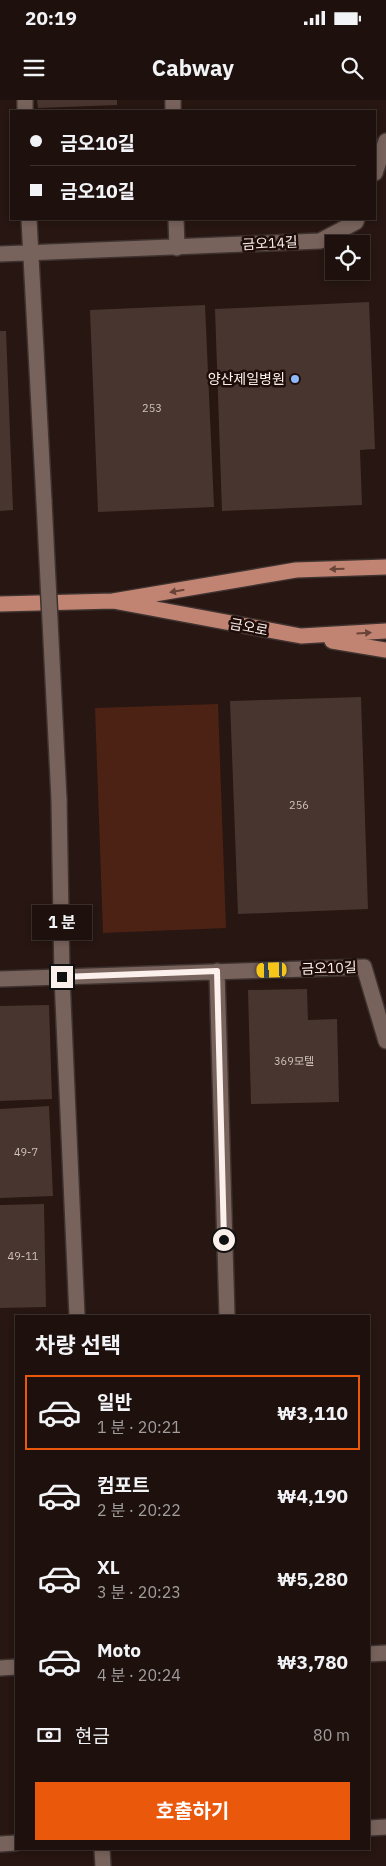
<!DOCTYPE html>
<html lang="ko">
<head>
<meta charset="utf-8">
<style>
  body { margin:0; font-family:"IBM Plex Sans","Noto Sans KR",sans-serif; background:#2a1e1b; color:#f1f3f6; height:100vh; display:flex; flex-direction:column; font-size:19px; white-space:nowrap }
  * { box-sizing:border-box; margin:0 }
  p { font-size:16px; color:#a09d9d }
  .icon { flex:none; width:28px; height:28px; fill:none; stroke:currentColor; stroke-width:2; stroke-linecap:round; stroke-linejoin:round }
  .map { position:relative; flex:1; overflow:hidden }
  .side { position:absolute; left:15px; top:1215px; width:355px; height:535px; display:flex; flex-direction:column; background:#1d100d; border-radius:0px; box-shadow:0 2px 8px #0003,0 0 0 1px #3b302e }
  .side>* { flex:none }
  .guide { position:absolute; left:10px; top:10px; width:366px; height:110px; border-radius:0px; box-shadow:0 2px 8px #0003,0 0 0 1px #3b302e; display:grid; align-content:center; height:110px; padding:0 20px; background:#1d100d }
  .controls { position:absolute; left:325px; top:135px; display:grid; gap:10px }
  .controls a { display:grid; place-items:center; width:45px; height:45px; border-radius:0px; background:#1d100d; box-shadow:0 2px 8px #0003,0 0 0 1px #3b302e; font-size:25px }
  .end { position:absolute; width:22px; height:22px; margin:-11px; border:6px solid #fcf0ec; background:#111; box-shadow:0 0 0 2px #111 }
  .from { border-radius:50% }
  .bubble { position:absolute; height:35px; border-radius:0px; background:#1d100d; box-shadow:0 2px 8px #0003,0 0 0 1px #3b302e; font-size:16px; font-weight:700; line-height:35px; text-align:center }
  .car { position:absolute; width:15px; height:30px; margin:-15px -8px; border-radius:6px; box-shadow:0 0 4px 1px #0007; background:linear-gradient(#f5c518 24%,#345 0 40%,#f5c518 0 76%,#345 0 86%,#f5c518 0) }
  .guide b { display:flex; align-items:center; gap:18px; height:48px; font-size:19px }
  .guide b+b { border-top:1px solid #3b302e }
  .guide i { width:12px; height:12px; background:#f1f3f6 }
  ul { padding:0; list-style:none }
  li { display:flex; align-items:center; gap:15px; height:75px; margin:0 10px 8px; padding:0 10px; border:2px solid transparent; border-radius:0px }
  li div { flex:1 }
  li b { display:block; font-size:19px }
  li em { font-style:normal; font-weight:700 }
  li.current { border-color:#ea580c }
  li>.icon { width:45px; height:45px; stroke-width:1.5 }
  h2 { padding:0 20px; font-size:22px; line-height:60px }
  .pay { display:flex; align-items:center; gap:12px; height:55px; padding:0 20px; font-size:19px }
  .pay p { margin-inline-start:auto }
  .action { display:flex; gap:10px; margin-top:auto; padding:10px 20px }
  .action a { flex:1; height:58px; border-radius:0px; background:#ea580c; color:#fff; font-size:20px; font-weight:700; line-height:58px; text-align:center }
  .status { display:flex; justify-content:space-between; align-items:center; height:35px; padding:0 25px; background:#1d100d; direction:ltr }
  .status svg { height:14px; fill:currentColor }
  header { display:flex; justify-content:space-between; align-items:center; height:65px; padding:0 20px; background:#1d100d; font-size:22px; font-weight:700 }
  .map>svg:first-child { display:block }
</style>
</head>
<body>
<div class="status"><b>20:19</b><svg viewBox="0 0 49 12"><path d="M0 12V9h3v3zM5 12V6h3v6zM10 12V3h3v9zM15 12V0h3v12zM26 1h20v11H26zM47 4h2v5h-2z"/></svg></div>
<header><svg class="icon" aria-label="menu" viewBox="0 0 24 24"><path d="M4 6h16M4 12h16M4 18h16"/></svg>Cabway<svg class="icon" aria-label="search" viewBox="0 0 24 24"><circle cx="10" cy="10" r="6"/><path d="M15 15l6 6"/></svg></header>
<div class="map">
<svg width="386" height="1766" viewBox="0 0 386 1766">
  <rect width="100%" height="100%" fill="#271611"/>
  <!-- garden -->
  <path fill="#4c2215" d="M218 604 226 828 103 833 95 608Z"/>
  <!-- building -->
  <path fill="#48352f" d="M37 0H117V5L38 8Z
    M369 202 375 349 360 350 362 405 222 411 215 209Z
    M205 205 214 407 98 412 90 210Z
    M0 231H6L13 410 0 411Z
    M361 597 368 809 238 814 230 601Z
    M307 889 308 920 337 919 339 1002 251 1004 248 890Z
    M49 905 52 999 0 1001V906Z
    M49 1006 53 1096 0 1098V1009Z
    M44 1104 46 1207 0 1208V1105Z"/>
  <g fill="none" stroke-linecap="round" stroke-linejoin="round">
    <defs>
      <path id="minor" d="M25 0V11
        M173 0V11
        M375 73 386 41
        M29 119 44 401
        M176 119 177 148
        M0 154 320 141 356 122 357 119
        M59 699 62 877 77 1216
        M217 871 227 1216
        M0 879 364 867 386 941
        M369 1554 386 1553
        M0 1568 16 1567
        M369 1728 386 1727
        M0 1744 16 1743
        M102 1749 103 1766"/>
      <path id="major" d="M386 467 296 470 113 501 301 536 386 531
        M0 504 113 501
        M332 541 386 550"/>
    </defs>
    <!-- minor casing -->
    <use href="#minor" stroke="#3e3230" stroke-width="18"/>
    <!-- major casing -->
    <use href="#major" stroke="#3e3230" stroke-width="18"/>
    <!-- minor -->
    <use href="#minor" stroke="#78635c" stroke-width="15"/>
    <!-- major -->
    <use href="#major" stroke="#c28472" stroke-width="15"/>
    <defs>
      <path id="minor-bridge" d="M44 401 59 699"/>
    </defs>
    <!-- minor-bridge casing -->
    <use href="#minor-bridge" stroke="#3e3230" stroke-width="18" stroke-linecap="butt"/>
    <!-- minor-bridge -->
    <use href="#minor-bridge" stroke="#78635c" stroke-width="15"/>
  </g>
  <!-- one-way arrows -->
  <defs><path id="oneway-solid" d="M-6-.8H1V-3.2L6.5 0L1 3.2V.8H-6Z" transform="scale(1.25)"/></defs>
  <g fill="#684338">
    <use href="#oneway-solid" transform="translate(337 469) rotate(178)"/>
    <use href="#oneway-solid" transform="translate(177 491) rotate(170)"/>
    <use href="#oneway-solid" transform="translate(364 533) rotate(-3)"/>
  </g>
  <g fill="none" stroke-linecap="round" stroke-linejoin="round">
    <!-- route -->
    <path stroke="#fcf0ec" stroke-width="6" d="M62 877 217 871 224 1140"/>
  </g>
  <!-- markers -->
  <circle fill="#8cb9fc" stroke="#1e0d09" stroke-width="2" cx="295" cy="279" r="5"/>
  <g text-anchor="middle" stroke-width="5" stroke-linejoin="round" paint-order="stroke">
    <!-- number labels -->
    <g font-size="11" fill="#cfc1bd">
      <text x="152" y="312">253</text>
      <text x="299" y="709">256</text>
      <text x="294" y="965">369모텔</text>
      <text x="26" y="1056">49-7</text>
      <text x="23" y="1160">49-11</text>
    </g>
    <!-- street labels -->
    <g font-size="14" fill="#fcf0ec" stroke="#1e0d09">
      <text transform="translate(270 143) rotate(-3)" y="5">금오14길</text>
      <text transform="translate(249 527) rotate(11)" y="5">금오로</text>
      <text transform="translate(329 868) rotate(-2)" y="5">금오10길</text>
    </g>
    <!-- poi labels -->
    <g font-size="14" fill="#fcf0ec" stroke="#1e0d09" text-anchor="end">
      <text x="285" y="284">양산제일병원</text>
    </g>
  </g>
</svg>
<div class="controls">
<a><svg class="icon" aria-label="locate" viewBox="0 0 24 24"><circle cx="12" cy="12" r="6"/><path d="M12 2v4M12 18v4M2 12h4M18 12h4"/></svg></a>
</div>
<i class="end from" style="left:224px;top:1140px"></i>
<i class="end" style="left:62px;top:877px"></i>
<div class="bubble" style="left:32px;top:805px;width:60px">1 분</div>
<i class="car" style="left:272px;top:870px;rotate:268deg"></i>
<div class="guide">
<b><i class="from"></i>금오10길</b>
<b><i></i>금오10길</b>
</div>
<section class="side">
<h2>차량 선택</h2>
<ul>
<li class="current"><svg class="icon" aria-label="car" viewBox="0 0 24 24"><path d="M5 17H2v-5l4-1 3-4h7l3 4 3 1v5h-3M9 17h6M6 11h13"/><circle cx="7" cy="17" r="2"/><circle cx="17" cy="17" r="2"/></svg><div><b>일반</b><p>1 분 · 20:21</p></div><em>₩3,110</em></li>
<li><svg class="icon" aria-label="car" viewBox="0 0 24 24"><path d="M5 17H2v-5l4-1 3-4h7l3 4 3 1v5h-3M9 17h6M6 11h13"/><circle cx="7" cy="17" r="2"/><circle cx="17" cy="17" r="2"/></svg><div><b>컴포트</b><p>2 분 · 20:22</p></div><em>₩4,190</em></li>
<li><svg class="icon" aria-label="car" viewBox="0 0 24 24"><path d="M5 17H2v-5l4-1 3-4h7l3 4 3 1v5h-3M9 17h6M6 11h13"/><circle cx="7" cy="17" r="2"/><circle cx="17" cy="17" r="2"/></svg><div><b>XL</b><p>3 분 · 20:23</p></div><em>₩5,280</em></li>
<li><svg class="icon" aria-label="car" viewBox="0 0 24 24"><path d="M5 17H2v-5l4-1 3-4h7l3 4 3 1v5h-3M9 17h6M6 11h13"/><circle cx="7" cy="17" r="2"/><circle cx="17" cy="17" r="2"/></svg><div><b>Moto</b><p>4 분 · 20:24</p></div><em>₩3,780</em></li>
</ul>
<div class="pay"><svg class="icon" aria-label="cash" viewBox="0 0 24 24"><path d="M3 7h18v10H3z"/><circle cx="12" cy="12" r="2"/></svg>현금<p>80 m</p></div>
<div class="action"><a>호출하기</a></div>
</section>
</div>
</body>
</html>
